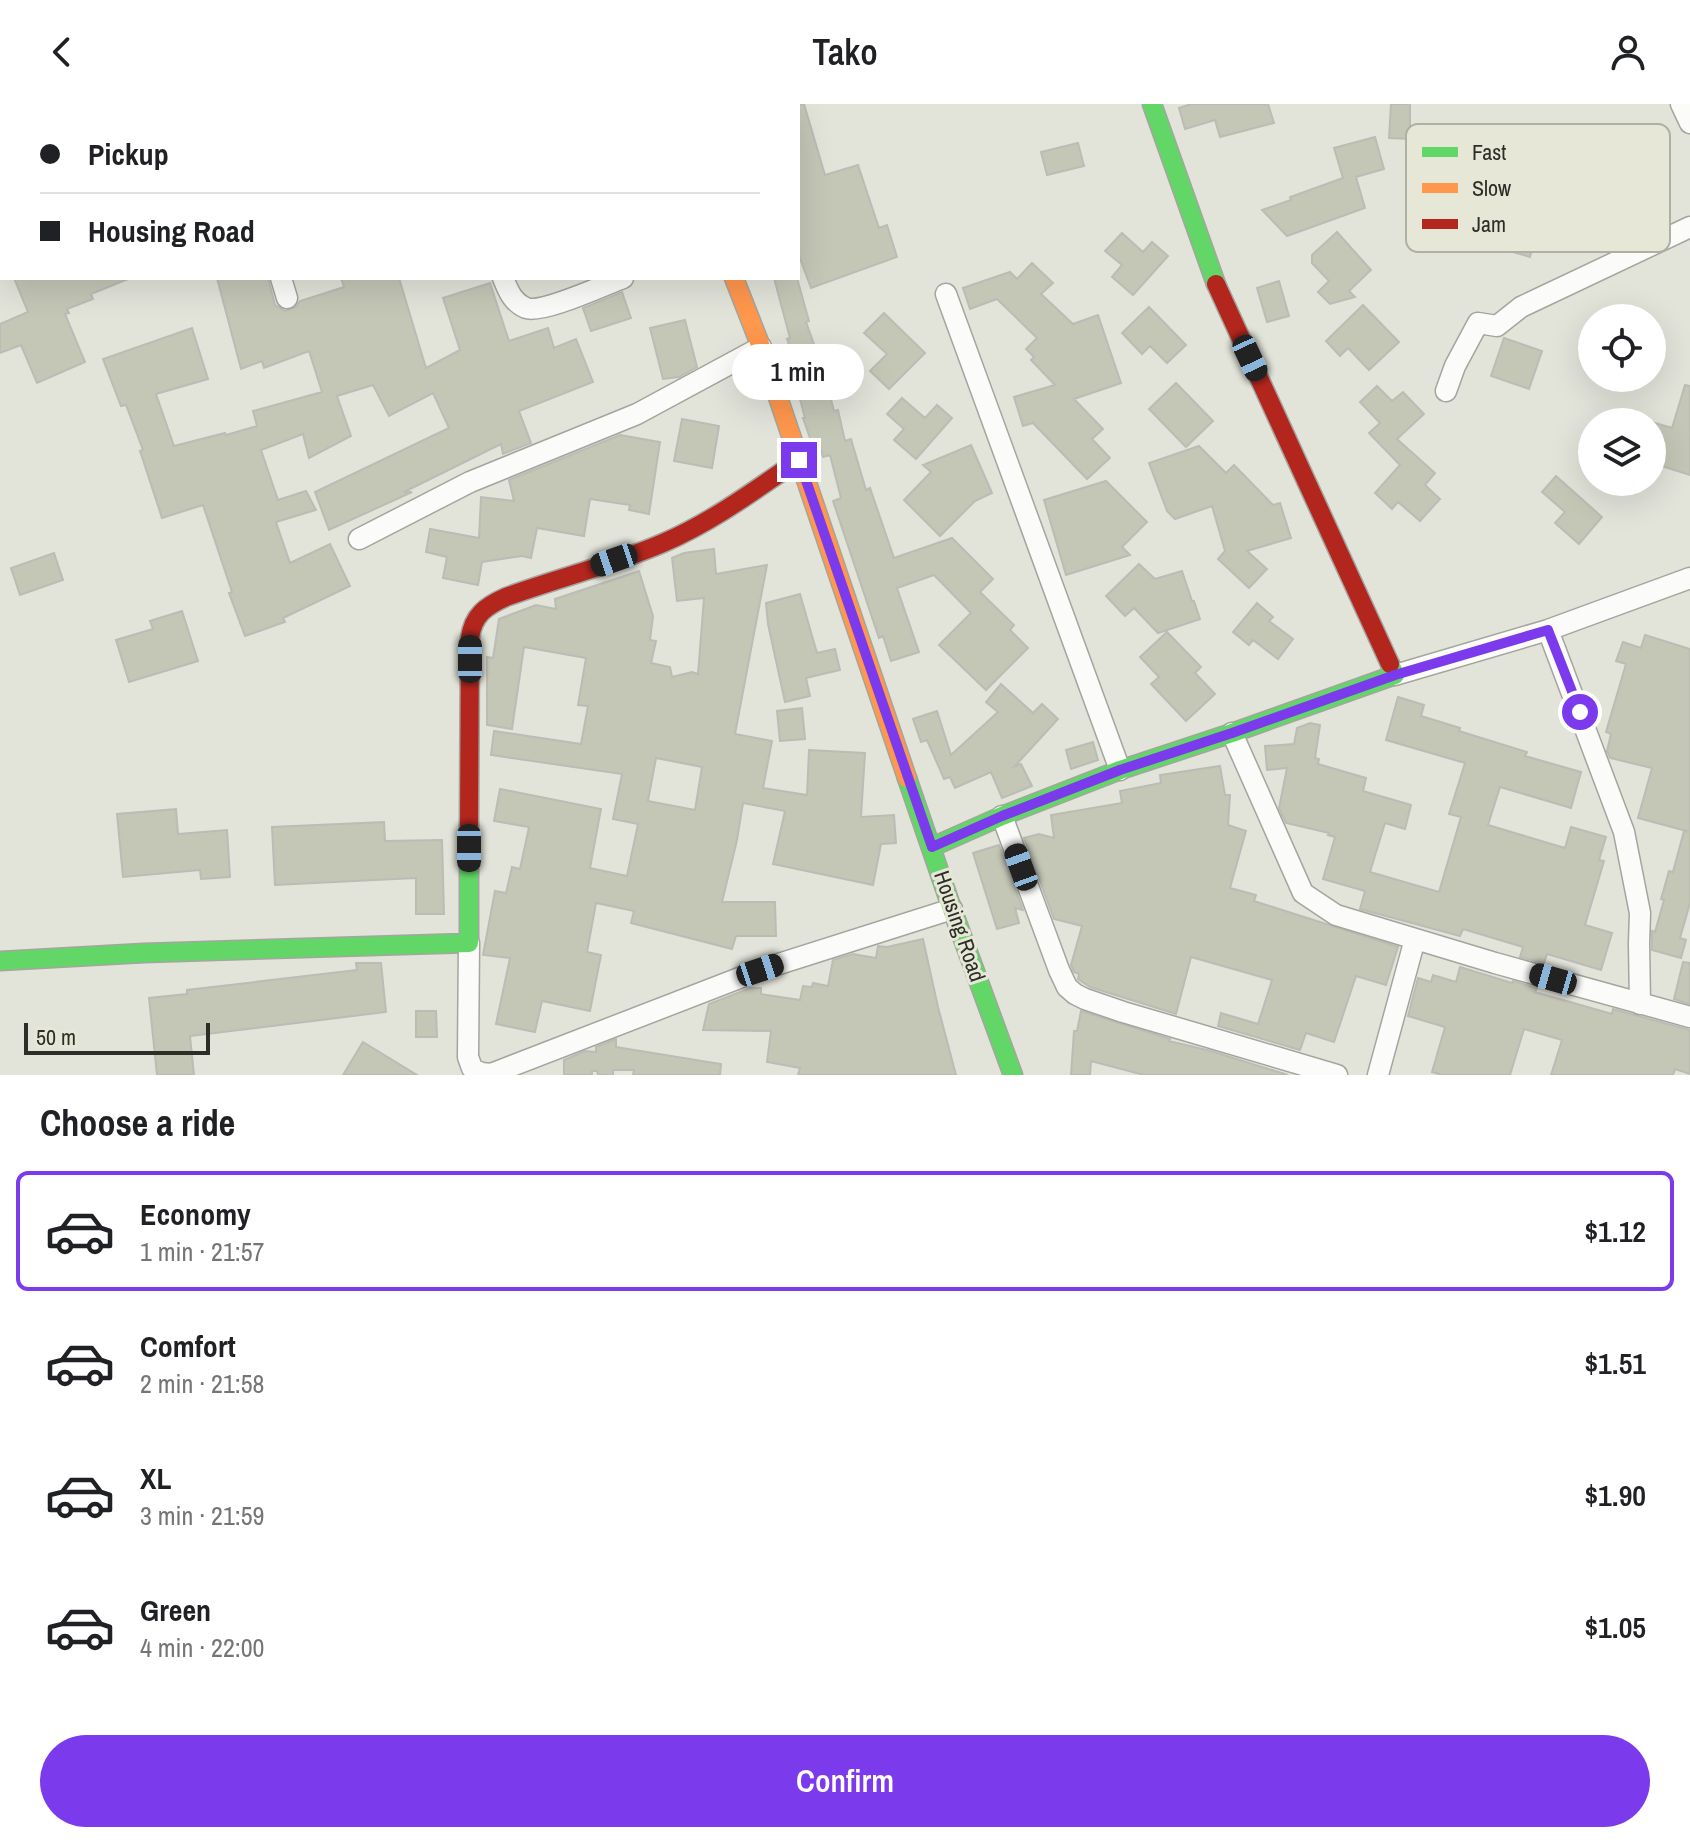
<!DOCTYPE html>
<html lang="en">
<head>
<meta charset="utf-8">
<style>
  body { margin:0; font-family:"Archivo Narrow",sans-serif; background:#f2f2f2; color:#202124; height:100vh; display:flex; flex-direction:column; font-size:30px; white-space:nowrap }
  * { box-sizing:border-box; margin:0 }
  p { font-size:26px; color:#757577 }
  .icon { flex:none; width:44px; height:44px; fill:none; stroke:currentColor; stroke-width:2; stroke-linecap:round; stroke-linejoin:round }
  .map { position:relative; height:971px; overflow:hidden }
  .panel { display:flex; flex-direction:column; background:#fff; flex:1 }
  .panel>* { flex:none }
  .guide { position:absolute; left:0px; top:0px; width:800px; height:176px; box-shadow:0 8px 32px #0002; display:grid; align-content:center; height:176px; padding:0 40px; background:#fff }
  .fabs { position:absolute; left:1578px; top:200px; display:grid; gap:16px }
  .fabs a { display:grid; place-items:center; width:88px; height:88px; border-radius:50%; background:#fff; box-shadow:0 8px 32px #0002; font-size:40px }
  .scale { position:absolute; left:24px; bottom:20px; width:186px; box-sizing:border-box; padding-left:8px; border:4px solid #2d2e28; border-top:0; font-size:22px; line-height:28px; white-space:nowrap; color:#2d2e28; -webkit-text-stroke:6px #e6e7d7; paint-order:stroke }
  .end { position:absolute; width:36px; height:36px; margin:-18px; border:10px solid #7c3aed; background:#fff; box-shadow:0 0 0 4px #fff }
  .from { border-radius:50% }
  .bubble { position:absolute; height:56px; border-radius:28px; background:#fff; box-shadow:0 8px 32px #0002; font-size:26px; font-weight:600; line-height:56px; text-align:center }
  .car { position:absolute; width:24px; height:48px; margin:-24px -12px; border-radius:10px; box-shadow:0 0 6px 2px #0007; background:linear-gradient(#222 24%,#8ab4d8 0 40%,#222 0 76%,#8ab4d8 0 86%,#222 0) }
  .guide b { display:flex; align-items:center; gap:28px; height:76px; font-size:30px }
  .guide b+b { border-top:2px solid #e0e0e0 }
  .guide i { width:20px; height:20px; background:#202124 }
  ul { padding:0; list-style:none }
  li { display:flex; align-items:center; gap:24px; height:120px; margin:0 16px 12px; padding:0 24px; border:4px solid transparent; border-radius:12px }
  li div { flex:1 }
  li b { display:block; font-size:30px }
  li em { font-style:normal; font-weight:600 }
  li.current { border-color:#7c3aed }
  li>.icon { width:72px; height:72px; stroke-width:1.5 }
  h2 { padding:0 40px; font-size:36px; line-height:96px }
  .button { display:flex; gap:16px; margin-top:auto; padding:16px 40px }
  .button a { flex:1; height:92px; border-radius:48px; background:#7c3aed; color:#fff; font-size:32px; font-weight:600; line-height:92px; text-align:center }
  header { display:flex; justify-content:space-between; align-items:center; height:104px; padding:0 40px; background:#fff; font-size:36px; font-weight:600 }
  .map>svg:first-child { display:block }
</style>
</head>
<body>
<header><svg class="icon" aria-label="back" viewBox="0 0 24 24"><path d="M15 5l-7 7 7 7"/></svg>Tako<svg class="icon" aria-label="person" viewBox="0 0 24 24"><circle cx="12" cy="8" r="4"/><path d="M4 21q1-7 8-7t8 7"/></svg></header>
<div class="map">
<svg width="1690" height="971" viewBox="0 0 1690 971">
  <rect width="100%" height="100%" fill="#e2e4da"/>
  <!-- building -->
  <path fill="#c4c6b6" stroke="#bbbcb5" stroke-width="2" fill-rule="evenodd" d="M798 0H804L825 71 858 61 879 124 887 121 897 153 811 184 798 149Z
    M1191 0H1268L1274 19 1220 33 1215 16 1185 25 1179 4Z
    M1391 0H1410V35L1389 34Z
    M1375 33 1384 65 1356 73 1365 104 1287 132 1262 106 1291 96 1290 93 1343 74 1334 44Z
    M1078 39 1084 62 1047 71 1041 48Z
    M1482 101 1529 114 1525 128 1536 131 1530 153 1472 136Z
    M1337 128 1371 166 1349 187 1355 193 1330 200 1318 188 1329 177 1312 159V151Z
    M1122 129 1143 148 1152 138 1168 152 1133 191 1112 173 1122 161 1105 147Z
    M1032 159 1053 179 1041 190 1073 220 1098 211 1121 279 1074 295 1103 325 1092 335 1110 354 1087 375 1033 319 1023 322 1014 293 1055 281 1031 256 1034 253 1026 245 1037 234 997 195 970 205 963 184 1010 168 1017 175Z
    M14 174H128V175L91 190 93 195 67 205 69 209 65 210 85 258 37 279 21 241 0 249V220L28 208Z
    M217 174H268L275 201 285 207 296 203 300 197 344 183 341 174H399L426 264 460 246 443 194 490 179 509 237 548 224 554 244 576 235 593 278 519 307 531 339 503 350 501 340 404 388H412L329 426 315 388 449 324 433 289 389 312 373 281 337 292 351 332 309 354 303 330 261 346 278 396 306 387 316 406 276 418 290 459 330 440 350 482 283 514 285 518 245 532 229 489 232 488 203 401 162 414 140 347 143 346 126 301 121 302 103 255 192 224 208 275 156 290 174 342 225 329 226 331 257 322 253 307 322 288 309 247 264 264 262 257 241 265Z
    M774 174H797L809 217 806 218 824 268 834 307 838 306 845 337 851 335 866 386 870 384 894 454 952 434 993 475 980 488 1014 521 1010 526 1028 544 986 586 939 541 971 509 934 471 897 484 919 548 891 557 883 532 879 534 833 397 841 394 830 351 823 353 818 335 811 337 803 314H805L795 276 800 274 787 235 790 234Z
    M1279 177 1289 212 1267 218 1257 184Z
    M622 188 631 214 591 227 583 204Z
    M1363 201 1399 238 1369 266 1348 244 1340 252 1326 237Z
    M1149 203 1186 241 1167 259 1150 242 1142 250 1122 229Z
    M884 209 925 249 889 285 870 267 887 250 864 229Z
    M685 216 697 263 679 273 663 275 650 224Z
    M1504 234 1542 247 1529 285 1491 272Z
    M1176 279 1213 317 1186 343 1149 305Z
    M1685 281 1690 282V371L1652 359V318L1672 324Z
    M1377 282 1392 297 1403 288 1424 310 1397 335 1435 369 1425 381 1440 395 1420 417 1398 398 1392 405 1375 389 1400 361 1369 329 1380 319 1360 298Z
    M902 294 925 314 937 301 952 314 916 355 894 336 904 325 887 310Z
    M682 315 719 322 712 364 674 357Z
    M620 331 660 338 649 410 629 406 630 401 590 395 584 432 537 424 531 454 522 452 482 458 478 481 443 474 447 453 426 448 430 425 479 434 481 393 514 397 509 376Z
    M971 341 992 389 975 397 940 432 904 396 931 368 923 361Z
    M1199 342 1226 369 1234 361 1273 401 1280 399 1291 434 1247 447 1267 465 1249 484 1218 455 1225 447 1212 402 1175 415 1167 407 1149 359Z
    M1556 372 1602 413 1579 440 1555 419 1565 408 1542 388Z
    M1106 377 1147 418 1122 443 1130 451 1066 471 1044 396Z
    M714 445 716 470 767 461 735 630 772 637 763 684 807 691 809 646 865 649 861 713 894 711 896 739 881 740 873 781 773 760 785 707 743 699 737 736 722 798H775L776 832H736L732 845 631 819 634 807 596 799 587 848 601 851 590 907 542 897 535 928 496 920 510 854 483 851 495 787 506 789 512 763 520 765 529 723 494 717 500 685 601 705 590 764 627 772 638 720 613 715 622 670 491 651 494 627 581 640 588 602 578 601 586 554 524 543 512 625 487 621V553L493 554 499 515 536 501 556 505 555 495 639 467 653 512 650 536 656 537 651 559 670 563 672 573 692 568 698 570 704 494 677 497 672 454 684 449ZM656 654 702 663 695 706 648 697Z
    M54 449 63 476 20 491 11 464Z
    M1139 460 1155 475 1182 467 1192 497H1194L1200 515 1158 529 1134 504 1125 512 1106 492Z
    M800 490 817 549 835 545 840 566 806 574 810 592 785 598 768 520 766 499Z
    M1257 499 1273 513 1269 517 1293 535 1278 555 1253 536 1249 541 1233 528Z
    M182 507 198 557 129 578 116 536 153 525 150 517Z
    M1167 528 1201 563 1195 569 1215 590 1186 617 1151 580 1159 573 1140 553Z
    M1645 531 1690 545V728L1638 714 1652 664 1610 654 1607 647 1611 630 1606 628 1626 560 1616 557 1623 538 1641 544Z
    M1001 580 1033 609 1042 600 1058 615 1015 662 1021 660 1032 682 1002 694 991 668 955 684 950 673 944 675 927 636 921 638 913 615 937 607 951 651 998 608 986 598Z
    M1398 593 1424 601 1421 612 1460 624 1459 627 1527 648 1525 652 1581 668 1571 704 1500 683 1488 721 1565 744 1571 723 1606 733 1599 756 1604 757 1585 821 1612 829 1601 866 1547 850 1544 859 1520 853 1523 843 1463 825 1460 832 1360 805 1365 787 1323 775 1335 733 1328 731 1329 729 1286 719 1279 704 1287 664 1267 666 1265 642 1294 640 1297 624 1310 619 1320 621 1315 654 1319 655 1318 660 1366 674 1363 687 1411 701 1405 725 1385 719 1370 768 1439 788 1461 713 1449 710 1465 659 1386 636Z
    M802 604 805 635 780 637 777 607Z
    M1093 638 1098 656 1071 665 1066 646Z
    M1220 662 1225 691H1230L1228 721 1246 727 1230 784 1256 791 1254 797 1398 843 1386 881 1356 872 1334 938 1306 929 1300 946 1218 922 1221 909 1258 920 1272 876 1191 853 1176 910 1090 883 1078 875 1079 870 1074 868 1071 861 1082 822 1054 815 1024 734 1039 730 1054 734 1051 711 1122 699 1120 687 1161 679 1160 671Z
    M176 705 178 730 227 726 230 773 201 775 200 766 123 773 117 710Z
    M384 718 385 737 442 736 444 810H416V774L275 781 272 723Z
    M1684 727 1690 728V799L1680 834 1686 836 1681 854 1652 846V827L1655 828 1664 796 1661 795 1669 767 1673 768Z
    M999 741 1023 806 1015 804 1019 819 997 825 973 749Z
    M923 835 938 903 956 971H798L800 964 767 958 771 927 703 926 709 900 750 884H761V890L800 896 803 882 812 883 813 879 828 882 833 856 853 850 876 854 878 842 887 843Z
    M1683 858 1690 859V900L1674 895Z
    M356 859H381L386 908 190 932 194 971H157L149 894 187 890V886L357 866Z
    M1460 863 1512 879 1513 877 1537 884 1535 888 1612 910 1613 905 1690 926V970L1675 965 1673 971H1551L1562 936 1524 925 1510 971H1442L1432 968 1445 923 1408 912 1418 874 1431 878 1433 871 1456 878Z
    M416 907H436L437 933H416Z
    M1081 907 1170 935 1169 937 1211 947 1288 971H1144L1091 957 1090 971H1071L1074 927H1077Z
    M616 935V943L721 960 720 971H633L634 966H613V971H598L597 967H592V971H564V956L585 947 596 948V943Z
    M363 938 417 971H343Z"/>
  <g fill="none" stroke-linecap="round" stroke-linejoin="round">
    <defs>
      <path id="street" d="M252 0 253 2
        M1681 0 1690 19
        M281 174 287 194
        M503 174C508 186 512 198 526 204 542 210 604 181 623 174
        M946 190 1120 666
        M1446 287 1455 262 1478 219 1497 222 1521 203 1690 123
        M359 435 470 378 637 310 761 243
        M1548 526 1624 728 1640 809 1639 839 1640 900
        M1395 571 1548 526 1690 474
        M1232 629 1303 789 1336 811 1495 859 1690 913
        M1002 712 1059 866 1067 883 1075 890 1085 895 1123 908 1337 971
        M469 839 468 953 472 964 481 969 491 970 760 866 952 805
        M1378 971 1415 835"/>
      <path id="fast" d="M674 0 675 2
        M1152 0 1216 180
        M907 674 952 805 1013 971
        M932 743 1002 712 1120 666 1232 629 1395 571 1390 560
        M0 857 144 849 469 839V721"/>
      <path id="slow" d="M734 174 761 243 907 674"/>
      <path id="jam" d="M1216 180 1390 560
        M469 721 470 534C473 511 486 502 506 493 558 474 612 461 663 439 712 418 755 386 799 356"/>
    </defs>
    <!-- street casing -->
    <use href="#street" stroke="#a4a59e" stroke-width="23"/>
    <!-- fast casing -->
    <use href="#fast" stroke="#a4a59e" stroke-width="21"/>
    <!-- slow casing -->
    <use href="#slow" stroke="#a4a59e" stroke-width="21"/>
    <!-- jam casing -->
    <use href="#jam" stroke="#a4a59e" stroke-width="21"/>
    <!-- street -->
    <use href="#street" stroke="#fbfbf9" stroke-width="20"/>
    <!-- fast -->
    <use href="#fast" stroke="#63d668" stroke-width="18"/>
    <!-- slow -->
    <use href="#slow" stroke="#ff974d" stroke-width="18"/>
    <!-- jam -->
    <use href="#jam" stroke="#b3261e" stroke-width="18"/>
  </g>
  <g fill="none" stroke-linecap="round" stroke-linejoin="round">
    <!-- route -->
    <path stroke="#7c3aed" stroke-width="10" d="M799 356 932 743 1002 712 1120 666 1232 629 1395 571 1548 526 1580 608"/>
  </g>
  <g text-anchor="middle" stroke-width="6" stroke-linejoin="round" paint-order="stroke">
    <!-- street labels -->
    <g font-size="22" fill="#2d2e28" stroke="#e6e7d7">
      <text transform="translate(960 822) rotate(71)" y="8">Housing Road</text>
    </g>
  </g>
  <!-- legend -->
  <rect x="1406" y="20" width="264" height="128" rx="12" fill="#e6e7d7" stroke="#aeb0a2" stroke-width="2"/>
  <rect x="1422" y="43" width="36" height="10" fill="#63d668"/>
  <rect x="1422" y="79" width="36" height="10" fill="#ff974d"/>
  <rect x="1422" y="115" width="36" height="10" fill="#b3261e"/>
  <g font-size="22" fill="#2d2e28">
    <text x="1472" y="56">Fast</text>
    <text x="1472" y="92">Slow</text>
    <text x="1472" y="128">Jam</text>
  </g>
</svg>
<div class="fabs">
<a><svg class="icon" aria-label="locate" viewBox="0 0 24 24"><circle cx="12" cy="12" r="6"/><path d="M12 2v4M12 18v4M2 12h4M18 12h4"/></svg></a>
<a><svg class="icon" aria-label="layers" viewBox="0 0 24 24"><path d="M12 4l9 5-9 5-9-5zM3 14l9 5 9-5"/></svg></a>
</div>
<div class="scale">50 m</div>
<i class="end from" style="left:1580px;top:608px"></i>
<i class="end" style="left:799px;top:356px"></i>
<div class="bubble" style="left:732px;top:240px;width:132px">1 min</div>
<i class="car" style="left:1250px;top:254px;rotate:155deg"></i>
<i class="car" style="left:614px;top:456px;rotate:251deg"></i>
<i class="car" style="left:470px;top:555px;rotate:0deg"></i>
<i class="car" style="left:469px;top:744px;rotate:180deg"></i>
<i class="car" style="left:1021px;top:763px;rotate:340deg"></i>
<i class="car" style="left:760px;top:866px;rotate:72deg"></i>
<i class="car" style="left:1553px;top:875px;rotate:286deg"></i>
<div class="guide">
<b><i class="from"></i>Pickup</b>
<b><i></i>Housing Road</b>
</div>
</div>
<section class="panel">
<h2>Choose a ride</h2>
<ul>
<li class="current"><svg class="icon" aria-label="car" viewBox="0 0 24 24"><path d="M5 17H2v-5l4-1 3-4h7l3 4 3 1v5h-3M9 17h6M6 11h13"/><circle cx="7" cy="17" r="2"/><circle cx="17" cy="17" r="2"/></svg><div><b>Economy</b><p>1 min · 21:57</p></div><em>$1.12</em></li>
<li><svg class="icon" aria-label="car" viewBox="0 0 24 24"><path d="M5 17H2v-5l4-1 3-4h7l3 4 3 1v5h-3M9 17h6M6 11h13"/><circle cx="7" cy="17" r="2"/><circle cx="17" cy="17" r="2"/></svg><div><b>Comfort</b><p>2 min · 21:58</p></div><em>$1.51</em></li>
<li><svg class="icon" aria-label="car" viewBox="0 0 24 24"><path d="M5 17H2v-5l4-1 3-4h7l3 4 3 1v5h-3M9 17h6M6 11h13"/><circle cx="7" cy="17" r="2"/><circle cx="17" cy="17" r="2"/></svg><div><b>XL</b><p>3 min · 21:59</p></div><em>$1.90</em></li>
<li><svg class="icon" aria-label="car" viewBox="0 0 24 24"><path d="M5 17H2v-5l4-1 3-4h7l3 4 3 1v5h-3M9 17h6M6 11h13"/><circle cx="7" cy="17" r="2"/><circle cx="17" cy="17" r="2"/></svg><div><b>Green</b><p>4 min · 22:00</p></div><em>$1.05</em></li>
</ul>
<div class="button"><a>Confirm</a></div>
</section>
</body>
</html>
